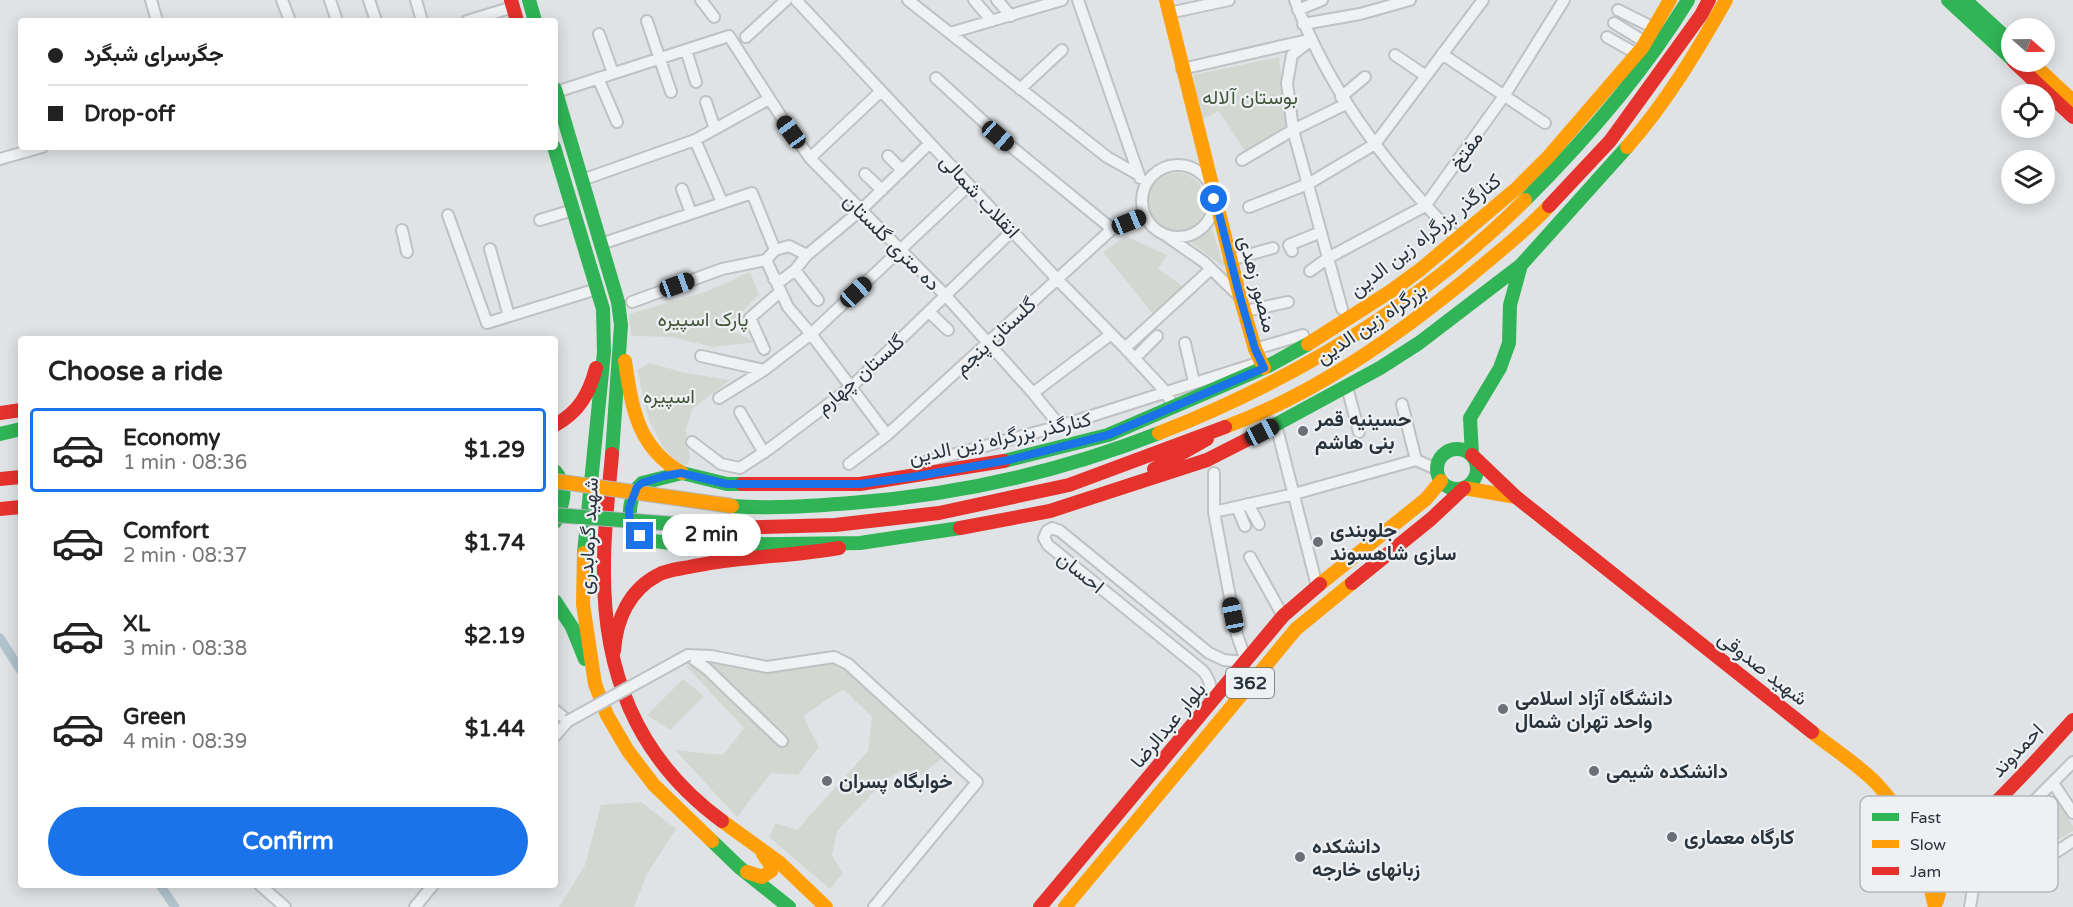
<!DOCTYPE html>
<html lang="en">
<head>
<meta charset="utf-8">
<style>
  body { margin:0; font-family:"Varela Round",Vazirmatn,sans-serif; background:#f6f6f6; color:#222; height:100vh; display:flex; flex-direction:column; font-size:22px; white-space:nowrap }
  * { box-sizing:border-box; margin:0 }
  p { font-size:20px; color:#767676 }
  .icon { flex:none; width:33px; height:33px; fill:none; stroke:currentColor; stroke-width:2; stroke-linecap:round; stroke-linejoin:round }
  .map { position:relative; flex:1; overflow:hidden }
  .side { position:absolute; left:18px; top:336px; width:540px; height:552px; display:flex; flex-direction:column; background:#fff; border-radius:6px; box-shadow:0 3px 15px #0003 }
  .side>* { flex:none }
  .banner { position:absolute; left:18px; top:18px; width:540px; height:132px; border-radius:6px; box-shadow:0 3px 15px #0003; display:grid; align-content:center; height:132px; padding:0 30px; background:#fff }
  .needle { width:39px; rotate:110deg }
  .tools { position:absolute; left:2001px; top:18px; display:grid; gap:12px }
  .tools a { display:grid; place-items:center; width:54px; height:54px; border-radius:50%; background:#fff; box-shadow:0 3px 15px #0003; font-size:30px }
  .end { position:absolute; width:27px; height:27px; margin:-14px; border:8px solid #1a73e8; background:#fff; box-shadow:0 0 0 3px #fff }
  .from { border-radius:50% }
  .bubble { position:absolute; height:42px; border-radius:21px; background:#fff; box-shadow:0 3px 15px #0003; font-size:20px; font-weight:800; line-height:42px; text-align:center }
  .car { position:absolute; width:18px; height:36px; margin:-18px -9px; border-radius:8px; box-shadow:0 0 4px 2px #0007; background:linear-gradient(#222 24%,#8ab4d8 0 40%,#222 0 76%,#8ab4d8 0 86%,#222 0) }
  .banner b { display:flex; align-items:center; gap:21px; height:57px; font-size:22px }
  .banner b+b { border-top:2px solid #e0e0e0 }
  .banner i { width:15px; height:15px; background:#222 }
  ul { padding:0; list-style:none }
  li { display:flex; align-items:center; gap:18px; height:84px; margin:0 12px 9px; padding:0 18px; border:3px solid transparent; border-radius:6px }
  li div { flex:1 }
  li b { display:block; font-size:22px }
  li em { font-style:normal; font-weight:800 }
  li.selected { border-color:#1a73e8 }
  li>.icon { width:54px; height:54px; stroke-width:1.5 }
  h2 { padding:0 30px; font-size:27px; line-height:72px }
  .action { display:flex; gap:12px; margin-top:auto; padding:12px 30px }
  .action a { flex:1; height:69px; border-radius:36px; background:#1a73e8; color:#fff; font-size:24px; font-weight:800; line-height:69px; text-align:center }
  .map>svg:first-child { display:block }
</style>
</head>
<body>
<div class="map">
<svg width="2073" height="907" viewBox="0 0 2073 907">
  <rect width="100%" height="100%" fill="#e0e3e5"/>
  <!-- green -->
  <path fill="#d2d8d1" d="M1279 57 1287 130 1247 154 1219 111 1201 120 1193 75Z
    M1148 202a29 29 0 1 1 58 0a29 29 0 1 1-58 0Z
    M1210 224 1225 268 1188 240Z
    M1126 236 1167 255 1158 269 1183 286 1153 314 1103 252Z
    M750 272 759 294 727 328 755 342 713 347 672 337 631 336 629 314 705 292Z
    M650 363 686 373 730 380 692 409 686 430 690 458 684 470 663 447 649 420 637 370Z
    M720 657 767 667 835 660 941 759 921 775 903 770 884 781 837 831 832 855 843 873 830 889 769 837 776 823 797 830 868 751 872 717 843 689 803 716 819 747 798 775 771 773 737 817 675 750 723 755 744 728 686 666Z
    M683 679 704 696 670 730 647 715Z
    M2054 797 2073 826V831L2014 868 1999 852Z
    M641 802 676 829 647 874 634 907H559L585 865 601 805Z"/>
  <g fill="none" stroke-linecap="round" stroke-linejoin="round">
    <!-- canal -->
    <path stroke="#b1c3cd" stroke-width="9" d="M0 638 21 671
      M160 885 175 907"/>
    <defs>
      <path id="street" d="M151 0 157 21
        M282 0 290 21
        M330 0 337 21
        M369 0 376 21
        M416 0 422 21
        M701 0 714 17
        M796 0 1057 279 1125 348 1165 391 1174 407
        M908 0 1107 157 1139 175
        M974 0 992 21
        M997 0 1011 16
        M1078 0 1140 178
        M1295 0C1329 92 1389 170 1458 239
        M1298 10 1322 0
        M1618 10 1654 28
        M1169 13 1229 0
        M467 21 513 7
        M647 21 671 92
        M1614 23 1645 42
        M1303 24 1360 14 1410 0
        M950 33 1062 0
        M599 34 613 73
        M746 37 786 0
        M1607 37 1637 54
        M1311 40 1292 55 1287 83 1293 130 1342 309
        M686 50 696 82
        M1442 54 1545 123
        M1395 55 1426 76
        M1182 69 1308 40
        M598 78 617 122
        M936 78 1008 144 1112 229
        M1020 89 1062 50
        M556 92 729 36 782 118 810 158 946 296 1033 393 1060 426
        M1341 97 1365 77
        M706 102 715 129
        M695 140 722 202
        M888 156 902 170
        M810 158 881 91
        M0 159 42 147
        M1242 160 1293 130 1346 104
        M1142 201a36 36 0 1 1 72 0a36 36 0 1 1-72 0Z
        M865 174 882 190
        M582 180 695 140 769 99
        M682 189 691 213
        M1249 207 1308 184 1375 144 1483 0
        M448 215 487 323 597 289
        M540 220 573 210
        M402 230 407 252
        M1168 237 1204 262 1239 296
        M601 244 752 193 775 250
        M490 249 509 316
        M1292 251 1289 245 1321 232
        M807 255 789 246 775 250 766 260 788 307 811 334 887 435
        M1230 260 1273 248
        M795 270 818 300
        M1310 271 1328 258 1425 206 1504 96 1564 0
        M774 279 782 280 795 270 807 255 861 210 930 143
        M632 302 722 269 766 260
        M1245 311 1288 302
        M929 312 948 330
        M1185 343 1194 382
        M1125 348 1211 269
        M764 349 750 318 780 292
        M1255 349 1303 335
        M701 356 764 370
        M1135 358 1157 336
        M1347 387 1359 432
        M1033 393 1110 335
        M719 398 764 370 811 334 969 185
        M1402 404 1416 460
        M740 412 764 453
        M1276 425 1317 586
        M692 442 721 464 740 468 769 449 851 387 1012 231
        M1416 460 1436 469
        M849 464 887 435 1112 229 1145 215
        M917 464 1060 426 1261 362
        M1248 504 1259 524
        M1237 507 1245 526
        M1214 512 1294 494 1416 460
        M1250 557 1283 616
        M688 655 711 656 767 667 834 657 848 664 977 782 874 907
        M688 655 707 669 782 741
        M1210 702C1212 689 1211 681 1203 671L1048 545 1044 538 1047 531 1052 528 1060 531 1209 653 1224 660 1244 662V655L1237 635 1214 512V473
        M555 710 568 721 555 736
        M2053 783 2073 813
        M1991 850C1998 861 2004 877 2018 877L2073 841
        M260 885 285 907
        M415 907 433 885
        M1970 907C1972 897 1973 885 1976 875 1987 844 2048 788 2073 762"/>
    </defs>
    <!-- street casing -->
    <use href="#street" stroke="#bfc1c3" stroke-width="14"/>
    <!-- street -->
    <use href="#street" stroke="#eff1f2" stroke-width="10"/>
    <!-- fast -->
    <path stroke="#30b455" stroke-width="14" d="M529 0 535 21
      M1948 0 2012 59
      M1965 0 2012 43
      M555 89 618 302 621 325 612 454
      M554 147 603 309 604 352 584 553
      M1525 200C1586 139 1643 74 1688 0
      M1266 430 1380 368 1419 343 1521 265 1627 147
      M0 434 21 429
      M1437 469a20 20 0 1 1 40 0a20 20 0 1 1-40 0Z
      M1472 455 1470 418 1500 368 1509 343 1510 305 1521 265
      M1004 461 1108 435 1268 366 1308 344
      M555 471C569 487 563 505 555 522
      M742 484H727L682 473 642 483C629 494 629 513 630 528L640 536 654 541 687 545 860 543 960 528
      M732 506C772 509 812 506 851 503 957 495 1060 472 1159 433
      M555 601 572 627 585 659
      M712 841 739 867 789 907"/>
    <!-- slow -->
    <path stroke="#ff9f0a" stroke-width="14" d="M1166 0 1240 297 1255 349 1264 368
      M2031 62 2073 101
      M1627 147C1666 103 1697 51 1726 0
      M1308 344 1391 291 1421 269 1517 188 1548 157 1642 48 1670 0
      M625 361C632 408 637 447 682 473
      M1225 427C1315 394 1396 337 1470 276 1497 253 1525 232 1549 206
      M1159 433C1296 379 1421 304 1525 200
      M1464 488 1516 497
      M584 553 583 604 595 684 607 715 628 751 654 785 712 841
      M1320 584 1426 499 1441 481
      M1812 732C1833 749 1859 765 1877 784 1910 819 1925 861 1935 907
      M722 821 780 863 826 907
      M747 872 762 877 771 871 770 864 763 854
      M1937 901C1944 863 1971 840 1996 814
      M1065 907 1296 629 1352 583"/>
    <!-- jam -->
    <path stroke="#e5322d" stroke-width="14" d="M511 0 517 21
      M2014 62 2073 117
      M1549 206 1610 141 1701 15 1709 0
      M0 413 21 410
      M555 425C579 412 589 394 596 368
      M612 454C609 491 604 527 604 563 602 670 635 757 722 821
      M1472 455 1516 497 1812 732
      M1154 469 1207 439
      M0 479 21 477
      M742 484H860L1004 461
      M0 509 21 507
      M728 528 835 525 939 513 1069 485 1225 427
      M960 528 1050 511 1207 460 1266 430
      M1352 583 1431 519 1464 488
      M614 651C616 620 629 590 658 575 667 570 679 569 689 567 738 556 789 557 839 548
      M1908 818C1922 829 1941 839 1960 831 1973 826 1983 814 1993 805 2021 778 2047 749 2073 720
      M1956 835 1944 840 1941 850 1951 854 1961 849
      M1040 907 1283 616 1320 584"/>
    <defs>
      <path id="street-bridge" d="M568 721 688 655"/>
      <path id="fast-bridge" d="M555 515 728 528"/>
      <path id="slow-bridge" d="M555 481 732 506"/>
    </defs>
    <!-- street-bridge casing -->
    <use href="#street-bridge" stroke="#bfc1c3" stroke-width="14" stroke-linecap="butt"/>
    <!-- fast-bridge casing -->
    <use href="#fast-bridge" stroke="#b3b6b9" stroke-width="16" stroke-linecap="butt"/>
    <!-- slow-bridge casing -->
    <use href="#slow-bridge" stroke="#b3b6b9" stroke-width="16" stroke-linecap="butt"/>
    <!-- street-bridge -->
    <use href="#street-bridge" stroke="#eff1f2" stroke-width="10"/>
    <!-- fast-bridge -->
    <use href="#fast-bridge" stroke="#30b455" stroke-width="14"/>
    <!-- slow-bridge -->
    <use href="#slow-bridge" stroke="#ff9f0a" stroke-width="14"/>
  </g>
  <g fill="none" stroke-linecap="round" stroke-linejoin="round">
    <!-- route -->
    <path stroke="#1a73e8" stroke-width="8" d="M640 536 630 528 629 508 637 487 642 483 664 476 681 473 727 484H860L912 477 1009 460 1108 435 1264 368 1255 349 1240 297 1213 190 1214 199"/>
  </g>
  <!-- markers -->
  <g fill="#697177" stroke="#eef1f4" stroke-width="2">
    <circle cx="1303" cy="431" r="6"/>
    <circle cx="1318" cy="542" r="6"/>
    <circle cx="1503" cy="709" r="6"/>
    <circle cx="1594" cy="771" r="6"/>
    <circle cx="827" cy="781" r="6"/>
    <circle cx="1672" cy="837" r="6"/>
    <circle cx="1300" cy="857" r="6"/>
  </g>
  <g text-anchor="middle" stroke-width="4.5" stroke-linejoin="round" paint-order="stroke">
    <!-- shield labels -->
    <rect fill="#eef1f4" stroke="#646c73" stroke-width="1.5" x="1226" y="668" width="48" height="30" rx="4.5"/>
    <g font-size="18" font-weight="bold" fill="#29333c">
      <text x="1250" y="689">362</text>
    </g>
    <!-- park labels -->
    <g font-size="20" fill="#425638" stroke="#eef1f4">
      <text x="1250" y="104">بوستان آلاله</text>
      <text x="703" y="326">پارک اسپیره</text>
      <text x="669" y="403">اسپیره</text>
    </g>
    <!-- street labels -->
    <g font-size="20" fill="#29333c" stroke="#eef1f4">
      <text transform="translate(1466 150) rotate(-54)" y="7">مفتخ</text>
      <text transform="translate(980 196) rotate(47)" y="7">انقلاب شمالی</text>
      <text transform="translate(1425 235) rotate(-38)" y="7">کنارگذر بزرگراه زین الدین</text>
      <text transform="translate(892 242) rotate(45)" y="7">ده متری گلستان</text>
      <text transform="translate(1258 284) rotate(75)" y="7">منصور زهدی</text>
      <text transform="translate(1371 323) rotate(-34)" y="7">بزرگراه زین الدین</text>
      <text transform="translate(995 336) rotate(-43)" y="7">گلستان پنجم</text>
      <text transform="translate(860 374) rotate(-41)" y="7">گلستان چهارم</text>
      <text transform="translate(1000 438) rotate(-12)" y="7">کنارگذر بزرگراه زین الدین</text>
      <text transform="translate(588 536) rotate(-87)" y="7">شهید گرمابدری</text>
      <text transform="translate(1081 572) rotate(39)" y="7">احسان</text>
      <text transform="translate(1763 668) rotate(38)" y="7">شهید صدوقی</text>
      <text transform="translate(1168 725) rotate(-50)" y="7">بلوار عبدالرضا</text>
      <text transform="translate(2017 750) rotate(-46)" y="7">احمدوند</text>
    </g>
    <!-- poi labels -->
    <g font-size="20" font-weight="bold" fill="#29333c" stroke="#eef1f4" text-anchor="start">
      <text x="1315" y="426">حسینیه قمر<tspan x="1315" dy="23">بنی هاشم</tspan></text>
      <text x="1330" y="537">جلوبندی<tspan x="1330" dy="23">سازی شاهسوند</tspan></text>
      <text x="1515" y="705">دانشگاه آزاد اسلامی<tspan x="1515" dy="23">واحد تهران شمال</tspan></text>
      <text x="1606" y="778">دانشکده شیمی</text>
      <text x="839" y="788">خوابگاه پسران</text>
      <text x="1684" y="844">کارگاه معماری</text>
      <text x="1312" y="853">دانشکده<tspan x="1312" dy="23">زبانهای خارجه</tspan></text>
    </g>
  </g>
  <!-- legend -->
  <rect x="1860" y="796" width="198" height="96" rx="9" fill="#eef1f4" stroke="#b3b8bd" stroke-width="1.5"/>
  <rect x="1872" y="813" width="27" height="8" fill="#30b455"/>
  <rect x="1872" y="840" width="27" height="8" fill="#ff9f0a"/>
  <rect x="1872" y="867" width="27" height="8" fill="#e5322d"/>
  <g font-size="16" fill="#29333c">
    <text x="1910" y="823">Fast</text>
    <text x="1910" y="850">Slow</text>
    <text x="1910" y="877">Jam</text>
  </g>
</svg>
<div class="tools">
<a><svg class="needle" viewBox="-14 -14 28 28"><path d="M0-13l5 13h-10z" fill="#e53935"/><path d="M0 13l5-13h-10z" fill="#767676"/></svg></a>
<a><svg class="icon" aria-label="locate" viewBox="0 0 24 24"><circle cx="12" cy="12" r="6"/><path d="M12 2v4M12 18v4M2 12h4M18 12h4"/></svg></a>
<a><svg class="icon" aria-label="layers" viewBox="0 0 24 24"><path d="M12 4l9 5-9 5-9-5zM3 14l9 5 9-5"/></svg></a>
</div>
<i class="end from" style="left:1214px;top:199px"></i>
<i class="end" style="left:640px;top:536px"></i>
<div class="bubble" style="left:662px;top:514px;width:99px">2 min</div>
<i class="car" style="left:791px;top:132px;rotate:324deg"></i>
<i class="car" style="left:998px;top:136px;rotate:131deg"></i>
<i class="car" style="left:1129px;top:222px;rotate:68deg"></i>
<i class="car" style="left:677px;top:285px;rotate:70deg"></i>
<i class="car" style="left:856px;top:292px;rotate:47deg"></i>
<i class="car" style="left:1262px;top:432px;rotate:62deg"></i>
<i class="car" style="left:1233px;top:615px;rotate:349deg"></i>
<div class="banner">
<b><i class="from"></i>جگرسرای شبگرد</b>
<b><i></i>Drop-off</b>
</div>
<section class="side">
<h2>Choose a ride</h2>
<ul>
<li class="selected"><svg class="icon" aria-label="car" viewBox="0 0 24 24"><path d="M5 17H2v-5l4-1 3-4h7l3 4 3 1v5h-3M9 17h6M6 11h13"/><circle cx="7" cy="17" r="2"/><circle cx="17" cy="17" r="2"/></svg><div><b>Economy</b><p>1 min · 08:36</p></div><em>$1.29</em></li>
<li><svg class="icon" aria-label="car" viewBox="0 0 24 24"><path d="M5 17H2v-5l4-1 3-4h7l3 4 3 1v5h-3M9 17h6M6 11h13"/><circle cx="7" cy="17" r="2"/><circle cx="17" cy="17" r="2"/></svg><div><b>Comfort</b><p>2 min · 08:37</p></div><em>$1.74</em></li>
<li><svg class="icon" aria-label="car" viewBox="0 0 24 24"><path d="M5 17H2v-5l4-1 3-4h7l3 4 3 1v5h-3M9 17h6M6 11h13"/><circle cx="7" cy="17" r="2"/><circle cx="17" cy="17" r="2"/></svg><div><b>XL</b><p>3 min · 08:38</p></div><em>$2.19</em></li>
<li><svg class="icon" aria-label="car" viewBox="0 0 24 24"><path d="M5 17H2v-5l4-1 3-4h7l3 4 3 1v5h-3M9 17h6M6 11h13"/><circle cx="7" cy="17" r="2"/><circle cx="17" cy="17" r="2"/></svg><div><b>Green</b><p>4 min · 08:39</p></div><em>$1.44</em></li>
</ul>
<div class="action"><a>Confirm</a></div>
</section>
</div>
</body>
</html>
